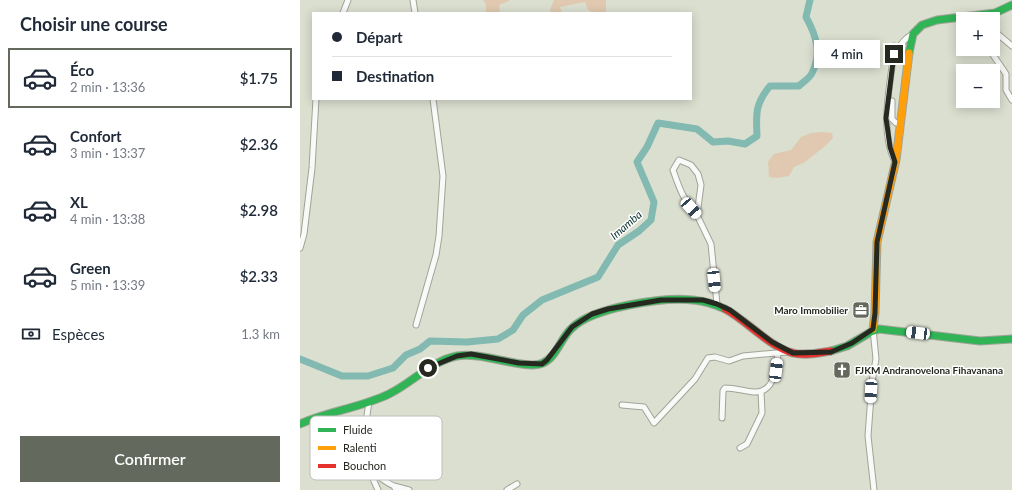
<!DOCTYPE html>
<html lang="fr">
<head>
<meta charset="utf-8">
<style>
  body { margin:0; font-family:Lato,sans-serif; background:#f2f2f3; color:#1f2937; height:100vh; display:flex; flex-direction:column; font-size:15px; white-space:nowrap }
  * { box-sizing:border-box; margin:0 }
  p { font-size:13px; color:#747a83 }
  .icon { flex:none; width:22px; height:22px; fill:none; stroke:currentColor; stroke-width:2; stroke-linecap:round; stroke-linejoin:round }
  .map { position:relative; flex:1; overflow:hidden }
  .details { display:flex; flex-direction:column; background:#fff; width:300px }
  .details>* { flex:none }
  .guide { position:absolute; left:12px; top:12px; width:380px; height:88px; border-radius:0px; box-shadow:0 2px 10px #0003; display:grid; align-content:center; height:88px; padding:0 20px; background:#fff }
  .tools { position:absolute; left:656px; top:12px; display:grid; gap:8px }
  .tools a { display:grid; place-items:center; width:44px; height:44px; border-radius:0px; background:#fff; box-shadow:0 2px 10px #0003; font-size:20px }
  .end { position:absolute; width:18px; height:18px; margin:-9px; border:5px solid #25291f; background:#fff; box-shadow:0 0 0 2px #fff }
  .from { border-radius:50% }
  .bubble { position:absolute; height:28px; border-radius:0px; background:#fff; box-shadow:0 2px 10px #0003; font-size:13px; font-weight:600; line-height:28px; text-align:center }
  .car { position:absolute; width:12px; height:24px; margin:-12px -6px; border-radius:5px; box-shadow:0 0 3px 1px #0007; background:linear-gradient(#fff 24%,#345 0 40%,#fff 0 76%,#345 0 86%,#fff 0) }
  .guide b { display:flex; align-items:center; gap:14px; height:38px; font-size:15px }
  .guide b+b { border-top:1px solid #e0e1e3 }
  .guide i { width:10px; height:10px; background:#1f2937 }
  ul { padding:0; list-style:none }
  li { display:flex; align-items:center; gap:12px; height:60px; margin:0 8px 6px; padding:0 12px; border:2px solid transparent; border-radius:0px }
  li div { flex:1 }
  li b { display:block; font-size:15px }
  li em { font-style:normal; font-weight:600 }
  li.current { border-color:#64695d }
  li>.icon { width:36px; height:36px; stroke-width:1.5 }
  h2 { padding:0 20px; font-size:18px; line-height:48px }
  .pay { display:flex; align-items:center; gap:10px; height:44px; padding:0 20px; font-size:15px }
  .pay p { margin-inline-start:auto }
  .action { display:flex; gap:8px; margin-top:auto; padding:8px 20px }
  .action a { flex:1; height:46px; border-radius:0px; background:#64695d; color:#fff; font-size:16px; font-weight:600; line-height:46px; text-align:center }
  main { display:flex; flex:1; min-height:0 }
  .map>svg:first-child { display:block }
</style>
</head>
<body>
<main>
<section class="details">
<h2>Choisir une course</h2>
<ul>
<li class="current"><svg class="icon" aria-label="car" viewBox="0 0 24 24"><path d="M5 17H2v-5l4-1 3-4h7l3 4 3 1v5h-3M9 17h6M6 11h13"/><circle cx="7" cy="17" r="2"/><circle cx="17" cy="17" r="2"/></svg><div><b>Éco</b><p>2 min · 13:36</p></div><em>$1.75</em></li>
<li><svg class="icon" aria-label="car" viewBox="0 0 24 24"><path d="M5 17H2v-5l4-1 3-4h7l3 4 3 1v5h-3M9 17h6M6 11h13"/><circle cx="7" cy="17" r="2"/><circle cx="17" cy="17" r="2"/></svg><div><b>Confort</b><p>3 min · 13:37</p></div><em>$2.36</em></li>
<li><svg class="icon" aria-label="car" viewBox="0 0 24 24"><path d="M5 17H2v-5l4-1 3-4h7l3 4 3 1v5h-3M9 17h6M6 11h13"/><circle cx="7" cy="17" r="2"/><circle cx="17" cy="17" r="2"/></svg><div><b>XL</b><p>4 min · 13:38</p></div><em>$2.98</em></li>
<li><svg class="icon" aria-label="car" viewBox="0 0 24 24"><path d="M5 17H2v-5l4-1 3-4h7l3 4 3 1v5h-3M9 17h6M6 11h13"/><circle cx="7" cy="17" r="2"/><circle cx="17" cy="17" r="2"/></svg><div><b>Green</b><p>5 min · 13:39</p></div><em>$2.33</em></li>
</ul>
<div class="pay"><svg class="icon" aria-label="cash" viewBox="0 0 24 24"><path d="M3 7h18v10H3z"/><circle cx="12" cy="12" r="2"/></svg>Espèces<p>1.3 km</p></div>
<div class="action"><a>Confirmer</a></div>
</section>
<div class="map">
<svg width="712" height="490" viewBox="0 0 712 490">
  <rect width="100%" height="100%" fill="#dadfd0"/>
  <!-- green -->
  <path fill="#e0c9b0" d="M183 0H209V1L199 5 200 13H186V4Z
    M254 0H306V13H294L288 10 285 2 260 7 262 13H252L250 10Z
    M522 132 532 133 533 138 524 147 505 162 494 167 489 176 477 178 469 177 468 162 474 154 491 150 501 137 511 133Z"/>
  <g fill="none" stroke-linecap="round" stroke-linejoin="round">
    <!-- river -->
    <path stroke="#82b9b1" stroke-width="7" d="M0 359 42 376H68L93 368 106 355 120 349 130 341 167 342 198 339 213 330 223 315 242 300 298 277 318 245 339 231 351 220 354 202 337 162 347 147 358 123 397 129 413 142 428 141 445 144 457 136C456 114 455 104 470 86H499C503 82 510 78 512 73 522 53 516 35 506 17L510 0"/>
  </g>
  <!-- building -->
  <path fill="#b8bfb5" d="M541 364H548L549 373H535V368H540Z"/>
  <g fill="none" stroke-linecap="round" stroke-linejoin="round">
    <defs>
      <path id="street" d="M113 0 115 13
        M43 13 48 0
        M693 30 712 46
        M594 46C592 83 578 126 595 162
        M689 49 706 74V90L712 100
        M596 60C598 47 602 40 613 34
        M592 101V119L596 123H600
        M397 215C383 199 380 190 373 170L379 160 391 165 398 174 401 185 397 215 411 244 417 304
        M0 248 4 234 12 168 16 99
        M116 325 136 255 139 236 143 176 133 99
        M573 329 576 359 572 382 568 436 574 490
        M69 401C68 410 66 419 66 428 65 438 66 444 62 454L78 490
        M322 405 344 407 354 423 395 379 408 358 415 357 429 361 443 356 487 352
        M422 418 423 391 425 388C435 388 444 391 454 392 475 393 476 368 478 353
        M440 448 447 444 462 413 461 391
        M71 472C79 476 88 484 94 486L96 490
        M94 486 109 490
        M207 490 217 484"/>
      <path id="fast" d="M609 53 613 34 622 25 637 20 695 13 712 5
        M531 351 547 346 571 332 579 329 680 341 712 339
        M0 424C29 411 60 408 89 394 112 383 131 361 157 356 181 351 226 371 243 363 257 357 261 337 272 328 293 307 363 297 393 300 404 301 414 304 425 309"/>
      <path id="slow" d="M573 329 575 313 577 242 596 160 609 53"/>
      <path id="jam" d="M425 309C446 320 471 348 493 353 504 356 519 353 531 351"/>
    </defs>
    <!-- street casing -->
    <use href="#street" stroke="#a0a498" stroke-width="7"/>
    <!-- fast casing -->
    <use href="#fast" stroke="#a0a498" stroke-width="9"/>
    <!-- slow casing -->
    <use href="#slow" stroke="#a0a498" stroke-width="9"/>
    <!-- jam casing -->
    <use href="#jam" stroke="#a0a498" stroke-width="9"/>
    <!-- street -->
    <use href="#street" stroke="#f9faf8" stroke-width="5"/>
    <!-- fast -->
    <use href="#fast" stroke="#30b455" stroke-width="7"/>
    <!-- slow -->
    <use href="#slow" stroke="#ff9f0a" stroke-width="7"/>
    <!-- jam -->
    <use href="#jam" stroke="#e5322d" stroke-width="7"/>
  </g>
  <g fill="none" stroke-linecap="round" stroke-linejoin="round">
    <!-- route -->
    <path stroke="#25291f" stroke-width="5" d="M128 368 157 356 171 354 219 363 242 364 247 360 272 327 292 314 308 309 361 300H403L417 304 430 310 472 342 493 353 531 352 552 343 573 329 575 313 577 242 595 162 590 147 586 118 594 54"/>
  </g>
  <!-- icons -->
  <defs>
    <symbol id="office-square" viewBox="-11 -11 22 22"><rect x="-9" y="-9" width="18" height="18" rx="4" fill="#64695d" stroke="#fff"/><path d="M-6-3h4V-5.5h4V-3h4V5H-6ZM-1-4.5V-3h2v-1.5ZM-6 0V1H6V0Z" fill="#fff"/></symbol>
    <symbol id="church-square" viewBox="-11 -11 22 22"><rect x="-9" y="-9" width="18" height="18" rx="4" fill="#64695d" stroke="#fff"/><path d="M-1.2-6h2.4v3.5h3.3v2.4h-3.3V6h-2.4V-.1h-3.3v-2.4h3.3Z" fill="#fff"/></symbol>
  </defs>
  <g fill-rule="evenodd">
    <use href="#office-square" x="551" y="300" width="20" height="20"/>
    <use href="#church-square" x="532" y="360" width="20" height="20"/>
  </g>
  <g text-anchor="middle" stroke-width="3" stroke-linejoin="round" paint-order="stroke">
    <!-- poi labels -->
    <g font-size="10" font-weight="bold" fill="#25291f" stroke="#fff" text-anchor="end">
      <text x="548" y="314">Maro Immobilier</text>
      <text x="555" y="374" text-anchor="start">FJKM Andranovelona Fihavanana</text>
    </g>
    <!-- water labels -->
    <g font-size="11" font-style="italic" fill="#0c3330" stroke="#fff">
      <text transform="translate(326 225) rotate(-41)" y="4">Imamba</text>
    </g>
  </g>
  <!-- legend -->
  <rect x="10" y="416" width="132" height="64" rx="6" fill="#fff" stroke="#bebfbc" stroke-width="1"/>
  <rect x="18" y="428" width="18" height="4" fill="#30b455"/>
  <rect x="18" y="446" width="18" height="4" fill="#ff9f0a"/>
  <rect x="18" y="464" width="18" height="4" fill="#e5322d"/>
  <g font-size="11" fill="#25291f">
    <text x="43" y="434">Fluide</text>
    <text x="43" y="452">Ralenti</text>
    <text x="43" y="470">Bouchon</text>
  </g>
</svg>
<div class="tools">
<a>+</a>
<a>−</a>
</div>
<i class="end from" style="left:128px;top:368px"></i>
<i class="end" style="left:594px;top:54px"></i>
<div class="bubble" style="left:514px;top:40px;width:66px">4 min</div>
<i class="car" style="left:391px;top:208px;rotate:138deg"></i>
<i class="car" style="left:414px;top:280px;rotate:174deg"></i>
<i class="car" style="left:618px;top:333px;rotate:277deg"></i>
<i class="car" style="left:476px;top:370px;rotate:7deg"></i>
<i class="car" style="left:571px;top:391px;rotate:183deg"></i>
<div class="guide">
<b><i class="from"></i>Départ</b>
<b><i></i>Destination</b>
</div>
</div>
</main>
</body>
</html>
